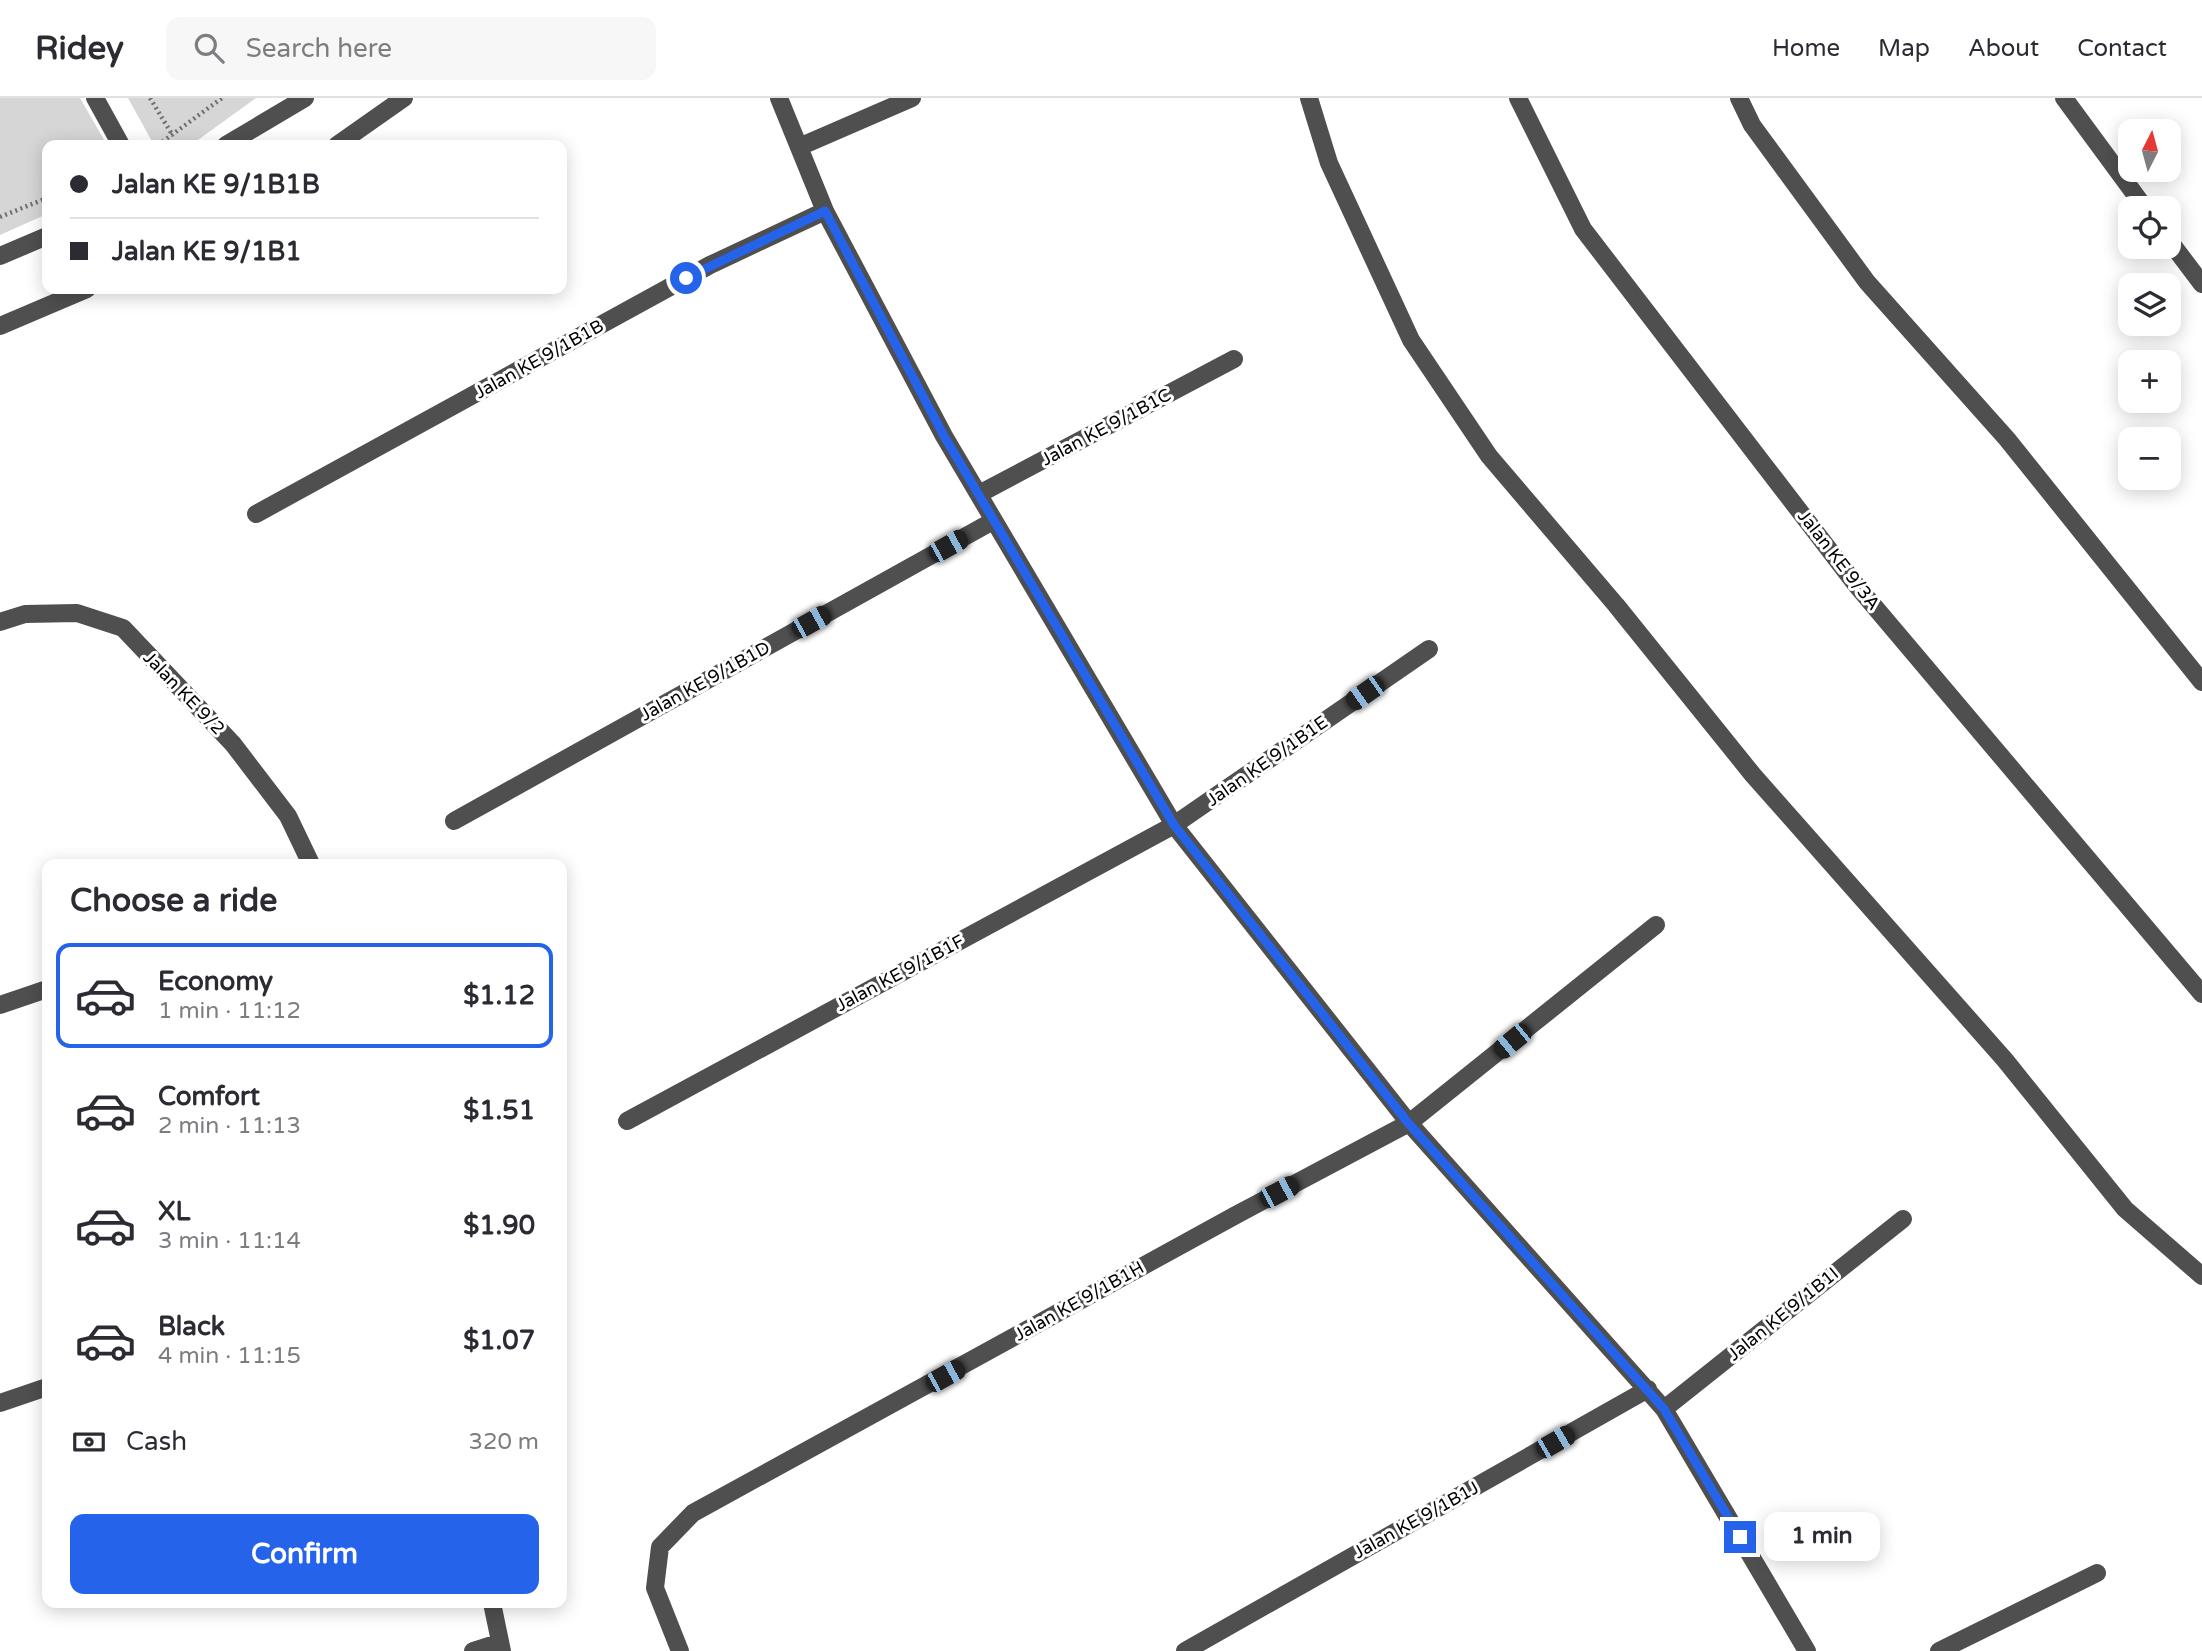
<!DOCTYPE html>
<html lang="en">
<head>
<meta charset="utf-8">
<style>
  body { margin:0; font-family:"Varela Round",sans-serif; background:#f7f7f7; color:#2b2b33; height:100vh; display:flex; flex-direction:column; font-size:26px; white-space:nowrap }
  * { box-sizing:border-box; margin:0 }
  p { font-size:23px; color:#7c7c81 }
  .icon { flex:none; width:38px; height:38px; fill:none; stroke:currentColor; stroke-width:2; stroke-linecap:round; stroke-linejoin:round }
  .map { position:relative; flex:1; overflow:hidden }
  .drawer { position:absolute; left:42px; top:761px; width:525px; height:749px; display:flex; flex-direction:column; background:#fff; border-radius:14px; box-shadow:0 4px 18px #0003 }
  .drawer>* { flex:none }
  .banner { position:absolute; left:42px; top:42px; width:525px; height:154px; border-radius:14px; box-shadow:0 4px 18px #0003; display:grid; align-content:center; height:154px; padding:0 28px; background:#fff }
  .needle { width:46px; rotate:6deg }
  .controls { position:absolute; left:2118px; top:21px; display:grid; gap:14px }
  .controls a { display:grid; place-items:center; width:63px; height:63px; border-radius:14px; background:#fff; box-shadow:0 4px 18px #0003; font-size:35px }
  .end { position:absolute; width:32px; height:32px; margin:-16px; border:9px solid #2563eb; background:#fff; box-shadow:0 0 0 4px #fff }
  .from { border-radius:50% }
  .bubble { position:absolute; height:49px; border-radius:14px; background:#fff; box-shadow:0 4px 18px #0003; font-size:23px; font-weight:700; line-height:49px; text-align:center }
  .car { position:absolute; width:21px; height:42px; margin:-21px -10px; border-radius:9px; box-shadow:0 0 5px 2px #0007; background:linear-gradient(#222 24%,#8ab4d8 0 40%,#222 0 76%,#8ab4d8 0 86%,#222 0) }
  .banner b { display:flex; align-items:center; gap:24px; height:66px; font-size:26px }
  .banner b+b { border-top:2px solid #e1e1e2 }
  .banner i { width:18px; height:18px; background:#2b2b33 }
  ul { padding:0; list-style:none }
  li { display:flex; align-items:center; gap:21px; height:105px; margin:0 14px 10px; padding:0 14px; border:4px solid transparent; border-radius:14px }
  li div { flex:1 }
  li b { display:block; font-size:26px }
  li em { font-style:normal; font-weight:700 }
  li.selected { border-color:#2563eb }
  li>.icon { width:63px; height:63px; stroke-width:1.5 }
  h2 { padding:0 28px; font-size:32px; line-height:84px }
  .pay { display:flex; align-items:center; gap:18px; height:77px; padding:0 28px; font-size:26px }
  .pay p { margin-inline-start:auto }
  .cta { display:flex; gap:14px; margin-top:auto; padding:14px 28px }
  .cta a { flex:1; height:80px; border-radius:14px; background:#2563eb; color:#fff; font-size:28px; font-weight:700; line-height:80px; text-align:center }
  header { display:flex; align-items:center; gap:42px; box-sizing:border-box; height:98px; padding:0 35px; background:#fff; border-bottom:2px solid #e1e1e2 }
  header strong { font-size:33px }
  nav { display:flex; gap:38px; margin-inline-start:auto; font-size:24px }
  .search { width:490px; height:63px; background:#f7f7f7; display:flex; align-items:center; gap:18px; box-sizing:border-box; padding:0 24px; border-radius:14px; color:#7c7c81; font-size:26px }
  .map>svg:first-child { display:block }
</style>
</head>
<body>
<header>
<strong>Ridey</strong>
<div class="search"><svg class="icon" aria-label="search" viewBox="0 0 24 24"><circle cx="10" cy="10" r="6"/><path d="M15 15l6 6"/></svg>Search here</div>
<nav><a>Home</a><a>Map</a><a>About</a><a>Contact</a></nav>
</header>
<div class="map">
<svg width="2202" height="1553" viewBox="0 0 2202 1553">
  <rect width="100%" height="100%" fill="#fff"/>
  <!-- green -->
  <path fill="#d6d6d6" d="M0 0H80L107 47H47V116L0 137Z
    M128 0H256L191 47H154Z"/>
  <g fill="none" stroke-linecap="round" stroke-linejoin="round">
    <!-- path -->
    <path stroke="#717171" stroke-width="4.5" stroke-dasharray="2 3.5" stroke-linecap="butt" d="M150 0 173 38
      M158 47 222 0
      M0 119 47 100"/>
    <!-- minor -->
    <path stroke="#4f4f4f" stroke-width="18" d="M95 0 121 47
      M779 0 825 113 944 338 1174 727 1409 1025 1664 1311 1807 1553
      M1309 0 1329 65 1411 242 1489 358 1616 507 1753 677 2005 962 2125 1111 2202 1178
      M1518 0 1583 131 1857 488 2202 896
      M1739 0 1752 27 1867 184 2007 341 2202 584
      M2064 0 2145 110
      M226 47 305 0
      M337 47 404 0
      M799 49 912 0
      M2168 141 2202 186
      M0 158 47 138
      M0 228 87 191
      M979 396 1234 261
      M256 416 710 167 825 113
      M0 524 25 516 77 515 123 530 233 646 288 718 311 766
      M454 723 993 423
      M0 907 47 891
      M627 1023 1174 727 1429 551
      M0 1305 47 1289
      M1664 1311 1903 1121
      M492 1505 502 1553
      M473 1553 498 1545
      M680 1553 655 1490 660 1449 693 1415 1236 1117 1409 1025 1656 827
      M1185 1553 1648 1291
      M1939 1553 2097 1475"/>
  </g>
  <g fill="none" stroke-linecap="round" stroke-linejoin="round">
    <!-- route -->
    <path stroke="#2563eb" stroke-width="9" d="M686 180 825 113 944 338 1174 727 1409 1026 1664 1311 1740 1439"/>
  </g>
  <g text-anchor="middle" stroke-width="6" stroke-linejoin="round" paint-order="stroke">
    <!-- street labels -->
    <g font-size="18" fill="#000" stroke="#fff">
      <text transform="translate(539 261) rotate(-29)" y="6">Jalan KE 9/1B1B</text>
      <text transform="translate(1106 329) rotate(-28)" y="6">Jalan KE 9/1B1C</text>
      <text transform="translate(1839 462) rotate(52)" y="6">Jalan KE 9/3A</text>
      <text transform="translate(705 583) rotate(-29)" y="6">Jalan KE 9/1B1D</text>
      <text transform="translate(184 595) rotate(46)" y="6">Jalan KE 9/2</text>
      <text transform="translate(1267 663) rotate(-35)" y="6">Jalan KE 9/1B1E</text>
      <text transform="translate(900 875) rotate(-28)" y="6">Jalan KE 9/1B1F</text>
      <text transform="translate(1079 1203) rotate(-29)" y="6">Jalan KE 9/1B1H</text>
      <text transform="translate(1783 1216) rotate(-39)" y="6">Jalan KE 9/1B1I</text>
      <text transform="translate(1416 1422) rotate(-29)" y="6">Jalan KE 9/1B1J</text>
    </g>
  </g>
</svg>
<div class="controls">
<a><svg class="needle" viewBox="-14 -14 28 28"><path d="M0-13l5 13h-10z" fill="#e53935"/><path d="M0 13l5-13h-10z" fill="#7c7c81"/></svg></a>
<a><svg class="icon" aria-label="locate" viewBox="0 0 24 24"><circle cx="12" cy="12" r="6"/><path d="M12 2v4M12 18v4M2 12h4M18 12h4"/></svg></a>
<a><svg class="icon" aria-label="layers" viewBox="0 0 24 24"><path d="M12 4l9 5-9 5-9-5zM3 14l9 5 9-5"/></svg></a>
<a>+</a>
<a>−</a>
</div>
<i class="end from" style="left:686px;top:180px"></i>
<i class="end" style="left:1740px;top:1439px"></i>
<div class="bubble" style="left:1764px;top:1414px;width:116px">1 min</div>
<i class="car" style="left:948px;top:448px;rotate:61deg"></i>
<i class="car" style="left:811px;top:524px;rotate:61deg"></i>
<i class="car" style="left:1365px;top:595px;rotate:235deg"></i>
<i class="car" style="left:1512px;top:943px;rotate:231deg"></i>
<i class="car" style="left:1279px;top:1094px;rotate:62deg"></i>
<i class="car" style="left:945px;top:1278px;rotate:61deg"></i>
<i class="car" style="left:1555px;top:1344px;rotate:60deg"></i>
<div class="banner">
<b><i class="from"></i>Jalan KE 9/1B1B</b>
<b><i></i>Jalan KE 9/1B1</b>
</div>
<section class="drawer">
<h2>Choose a ride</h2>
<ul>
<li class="selected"><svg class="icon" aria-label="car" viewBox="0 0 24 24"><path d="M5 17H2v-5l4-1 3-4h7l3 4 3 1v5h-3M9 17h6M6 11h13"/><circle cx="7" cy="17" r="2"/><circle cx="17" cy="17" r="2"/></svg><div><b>Economy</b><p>1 min · 11:12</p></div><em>$1.12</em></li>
<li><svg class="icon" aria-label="car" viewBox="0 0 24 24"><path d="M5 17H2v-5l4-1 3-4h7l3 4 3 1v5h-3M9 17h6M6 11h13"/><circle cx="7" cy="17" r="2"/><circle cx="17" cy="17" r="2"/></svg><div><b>Comfort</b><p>2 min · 11:13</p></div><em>$1.51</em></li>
<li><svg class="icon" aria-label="car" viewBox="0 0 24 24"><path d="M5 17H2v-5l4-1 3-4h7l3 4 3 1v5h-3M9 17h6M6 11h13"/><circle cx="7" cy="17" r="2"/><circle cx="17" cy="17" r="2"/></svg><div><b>XL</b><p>3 min · 11:14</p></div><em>$1.90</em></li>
<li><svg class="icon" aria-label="car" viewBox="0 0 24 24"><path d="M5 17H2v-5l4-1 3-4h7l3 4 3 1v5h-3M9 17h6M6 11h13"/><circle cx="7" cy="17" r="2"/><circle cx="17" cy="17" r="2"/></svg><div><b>Black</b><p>4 min · 11:15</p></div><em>$1.07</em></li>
</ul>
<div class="pay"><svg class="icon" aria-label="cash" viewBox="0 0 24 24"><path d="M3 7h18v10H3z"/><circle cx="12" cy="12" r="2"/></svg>Cash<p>320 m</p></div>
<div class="cta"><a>Confirm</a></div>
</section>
</div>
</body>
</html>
